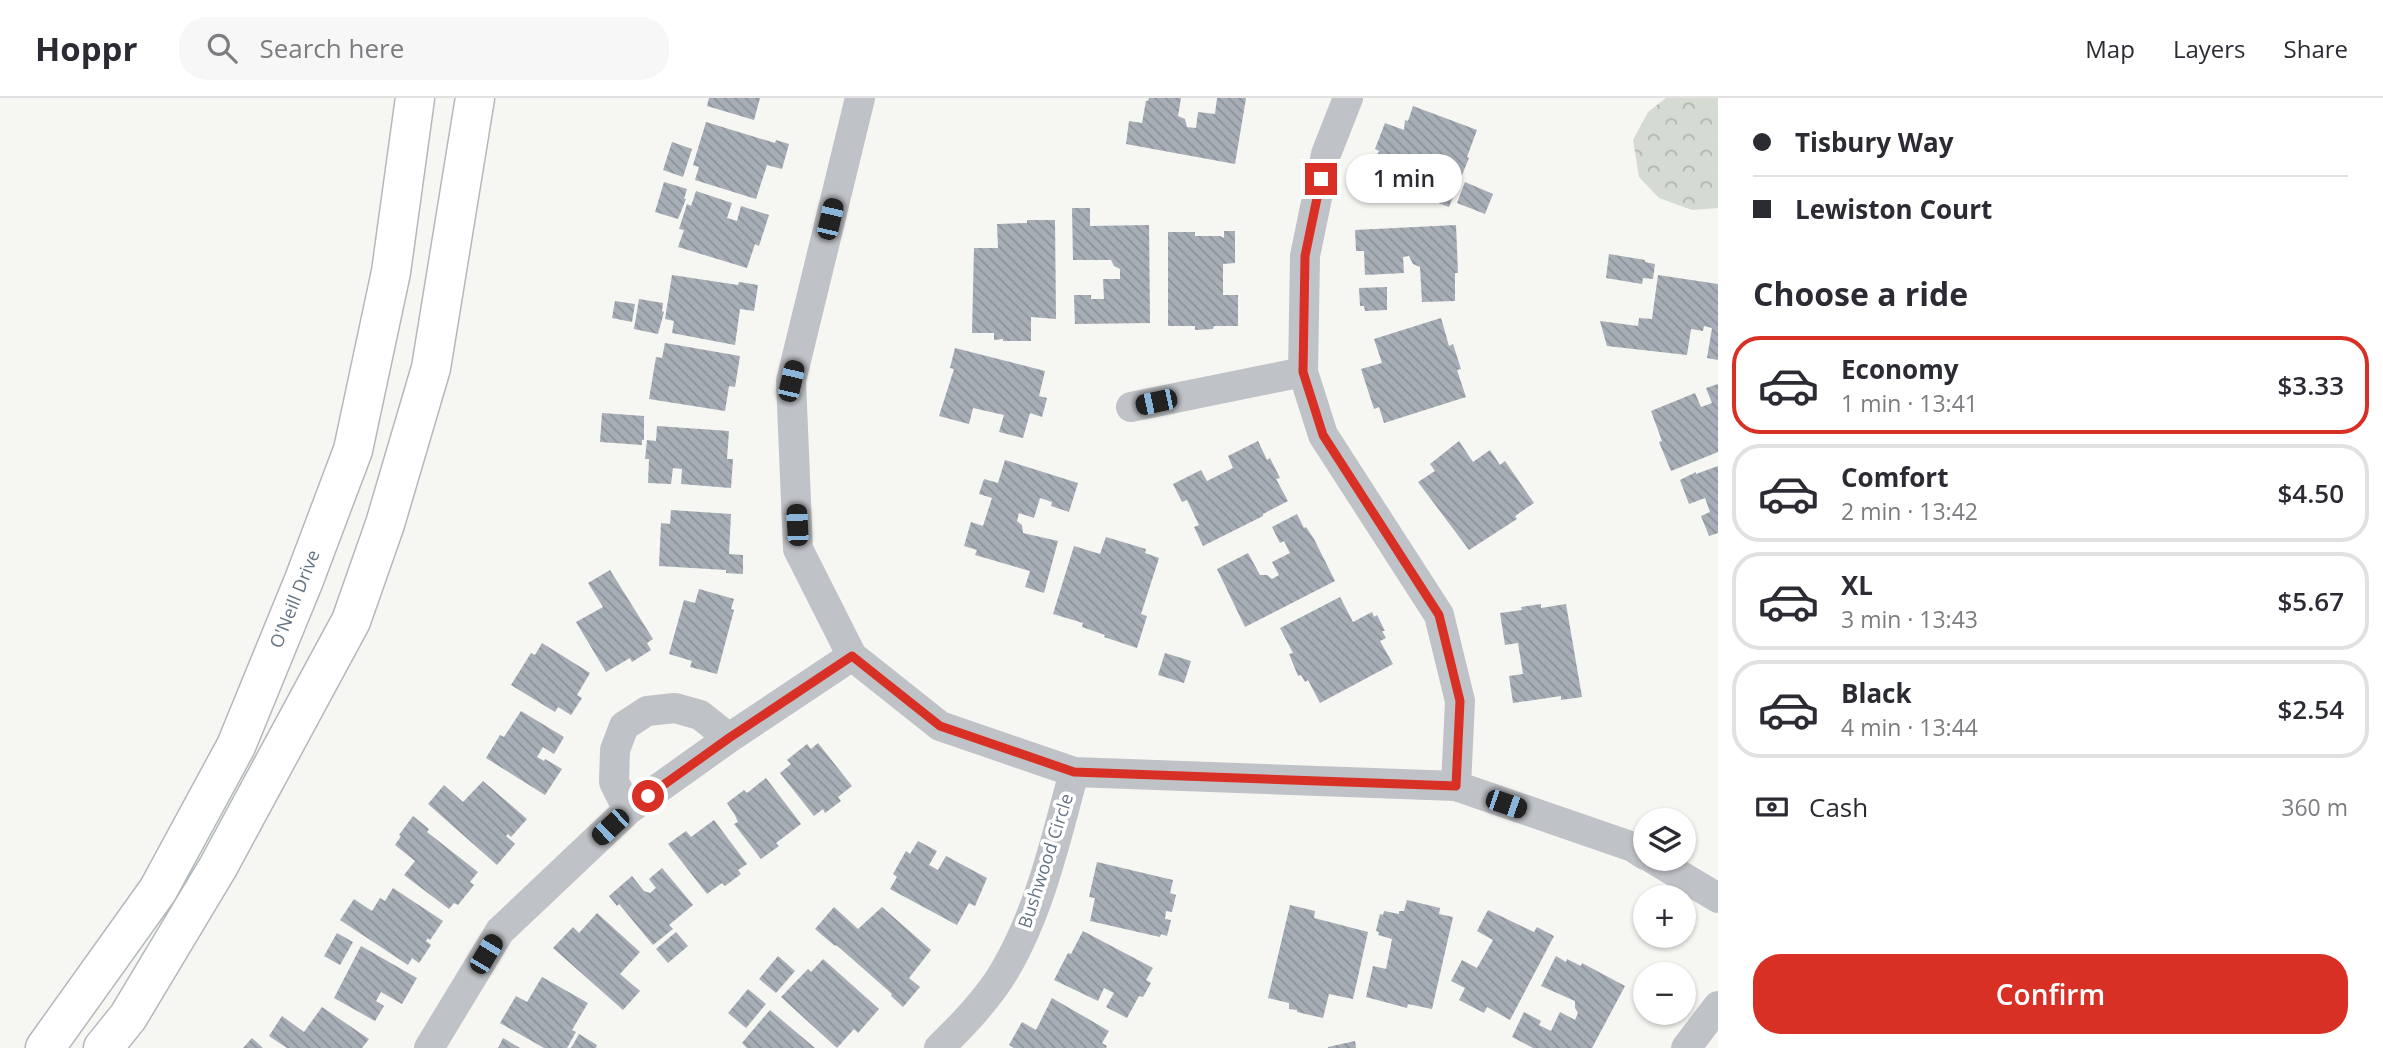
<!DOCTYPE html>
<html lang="en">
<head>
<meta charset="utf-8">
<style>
  body { margin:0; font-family:"Open Sans",sans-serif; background:#f7f7f7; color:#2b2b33; height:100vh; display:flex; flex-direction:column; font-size:26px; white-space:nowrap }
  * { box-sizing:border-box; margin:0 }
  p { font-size:23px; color:#7c7c81 }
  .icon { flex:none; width:38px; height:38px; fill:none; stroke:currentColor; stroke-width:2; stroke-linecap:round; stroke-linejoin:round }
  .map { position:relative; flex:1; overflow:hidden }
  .drawer { display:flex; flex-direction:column; background:#fff; width:665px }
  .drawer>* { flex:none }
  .hud { display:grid; align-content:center; height:154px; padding:0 35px; background:#fff }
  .buttons { position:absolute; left:1633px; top:710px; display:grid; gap:14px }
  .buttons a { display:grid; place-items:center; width:63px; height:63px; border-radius:50%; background:#fff; box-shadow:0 2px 5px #0004; font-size:35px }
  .end { position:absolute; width:32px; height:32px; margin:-16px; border:9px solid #d93025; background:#fff; box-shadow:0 0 0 4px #fff }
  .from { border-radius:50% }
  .bubble { position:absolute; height:49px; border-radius:24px; background:#fff; box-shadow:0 2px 5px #0004; font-size:23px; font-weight:600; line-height:49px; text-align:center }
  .car { position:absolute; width:21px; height:42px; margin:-21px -10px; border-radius:9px; box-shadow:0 0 5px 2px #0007; background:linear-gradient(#222 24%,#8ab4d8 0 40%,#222 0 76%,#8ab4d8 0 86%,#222 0) }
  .hud b { display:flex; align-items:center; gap:24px; height:66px; font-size:26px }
  .hud b+b { border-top:2px solid #e1e1e2 }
  .hud i { width:18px; height:18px; background:#2b2b33 }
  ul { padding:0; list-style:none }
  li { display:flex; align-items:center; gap:21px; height:98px; margin:0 14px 10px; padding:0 21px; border:4px solid #e1e1e2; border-radius:28px }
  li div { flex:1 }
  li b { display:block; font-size:26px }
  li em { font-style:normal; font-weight:600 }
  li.current { border-color:#d93025 }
  li>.icon { width:63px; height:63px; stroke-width:1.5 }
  h2 { padding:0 35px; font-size:32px; line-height:84px }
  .pay { display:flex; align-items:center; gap:18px; height:77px; padding:0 35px; font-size:26px }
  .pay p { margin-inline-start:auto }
  .primary-button { display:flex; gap:14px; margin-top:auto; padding:14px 35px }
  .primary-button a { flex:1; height:80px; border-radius:28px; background:#d93025; color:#fff; font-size:28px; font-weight:600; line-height:80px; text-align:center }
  header { display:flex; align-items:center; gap:42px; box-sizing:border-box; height:98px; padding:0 35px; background:#fff; border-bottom:2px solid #e1e1e2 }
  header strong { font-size:33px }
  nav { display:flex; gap:38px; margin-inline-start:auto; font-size:24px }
  .search { width:490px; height:63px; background:#f7f7f7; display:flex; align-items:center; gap:18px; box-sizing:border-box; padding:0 24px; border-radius:28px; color:#7c7c81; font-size:26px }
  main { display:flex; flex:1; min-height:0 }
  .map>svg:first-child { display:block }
</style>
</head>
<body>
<header>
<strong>Hoppr</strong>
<div class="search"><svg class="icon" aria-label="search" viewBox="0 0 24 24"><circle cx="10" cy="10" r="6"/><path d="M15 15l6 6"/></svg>Search here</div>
<nav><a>Map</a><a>Layers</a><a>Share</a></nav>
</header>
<main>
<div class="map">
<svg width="1718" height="950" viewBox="0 0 1718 950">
  <defs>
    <pattern id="park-crowns" width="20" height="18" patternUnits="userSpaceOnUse" patternTransform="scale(1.75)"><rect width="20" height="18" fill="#d5dbd2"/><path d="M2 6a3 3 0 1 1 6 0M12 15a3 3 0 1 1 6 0" fill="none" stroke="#b0b6b0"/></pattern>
    <pattern id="building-back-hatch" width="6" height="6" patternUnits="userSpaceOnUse" patternTransform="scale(1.75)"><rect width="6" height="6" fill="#a7aeb5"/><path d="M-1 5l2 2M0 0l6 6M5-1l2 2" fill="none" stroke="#8c9299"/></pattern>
  </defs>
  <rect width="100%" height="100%" fill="#f6f6f2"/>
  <!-- park -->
  <path fill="url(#park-crowns)" d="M1666 0H1718V110L1692 112 1659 100 1639 79 1633 42 1648 14Z"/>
  <!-- building -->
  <path fill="url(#building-back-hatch)" d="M709 0H760L754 22 707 8Z
    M1149 0H1181L1178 18 1185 21 1187 29 1196 30 1198 14 1215 16 1217 0H1246L1235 66 1126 46 1129 23 1142 25 1146 3H1148Z
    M1413 8 1477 32 1467 59 1469 60 1449 109 1369 79 1372 71 1368 70 1371 61 1375 62 1379 53 1375 51 1385 25 1404 32 1405 22 1408 23Z
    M706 24 775 45 776 42 789 46 782 71 767 67 756 101 695 82 699 69 693 67Z
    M672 44 692 51 683 79 663 72Z
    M664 84 687 91 684 101H686L678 121 655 114Z
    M1465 84 1493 96 1485 116 1457 105Z
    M696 93 732 105 727 120 737 123 741 108 769 117 759 148 755 146 747 170 678 149 684 132 679 131 687 106 691 108Z
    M1072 110H1090V128L1149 127 1150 225 1075 226 1074 197H1091V201H1104L1103 181H1120V171L1114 168 1111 162H1073Z
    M1027 122H1055L1056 221 1031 219V243H1003V241L994 242V235H972L974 150H998L997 126 1027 125Z
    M1456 127 1458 175H1455V203L1422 204 1420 169 1413 166 1409 158 1403 159 1404 175 1365 177 1364 153H1356L1355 132Z
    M1224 133H1235V165L1223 166V197H1238V228H1214L1213 231 1195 232V228H1168V134H1195V138H1220L1224 140Z
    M1609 156 1645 162V164L1655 166 1653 181 1643 180 1642 186 1606 180Z
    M672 177 738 187 739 184 758 187 754 213 740 211 735 247 672 235 674 223 665 221Z
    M1658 177 1718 186V262L1707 260 1712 230 1704 228 1703 233 1691 231 1687 257 1607 248 1600 223 1638 228 1639 220 1652 221Z
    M1387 189V212L1365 213 1364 208H1360L1359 190Z
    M639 201 663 205 662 213 664 214 658 236 634 231Z
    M615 203 635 206 632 224 612 220Z
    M1441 220 1449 248 1453 246 1461 271 1457 272 1466 299 1384 325 1379 309 1374 311 1361 271 1382 265 1374 241Z
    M665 245 740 258 735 289 729 288 725 313 649 301 656 259 662 260Z
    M955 250 1045 273 1039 298 1047 300 1042 319 1030 315 1023 340 999 334 1004 317 973 310 969 326 939 318 954 271 950 270Z
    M1718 286V354L1671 373 1659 344 1662 343 1651 313 1695 295 1701 309 1712 305 1706 290Z
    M602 315 644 318V342H642V347L600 344Z
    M657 328 729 333 727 361H733L731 390 681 386 682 371 673 370 671 386 648 385 649 361H645L647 342 656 343Z
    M1258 343 1267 362 1270 360 1280 380 1276 381 1288 403 1263 416V418L1203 448 1194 429 1199 427 1187 402 1182 404 1173 386 1201 372 1207 383 1233 370 1228 358Z
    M1459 343 1473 364 1490 352 1500 367 1505 363 1534 405 1515 418 1517 421 1469 452 1418 384 1435 373 1430 366Z
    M1005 362 1078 385 1069 414 1051 408 1052 404 1040 400 1034 420 1019 415 1017 423 1022 427 1023 435 1058 443 1044 495 1025 489 1030 473 975 457 977 452 964 448 971 424 983 428 992 400 979 396 984 381 998 385Z
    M1718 368V435L1709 438 1701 418 1710 414 1705 400 1689 406 1680 382 1696 374V376Z
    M671 412 731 416 729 456 743 457V476L726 475V472L659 468 661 425 670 426Z
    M1297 416 1304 430 1306 429 1314 441 1335 483 1245 529 1217 471 1248 455 1260 477H1267L1272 481 1279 477 1272 464 1290 455 1284 443 1280 445 1272 429Z
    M1106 439 1146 451 1145 455 1159 460 1141 516 1147 518 1137 550 1104 539 1105 537 1082 529 1083 525 1053 516 1074 448 1100 456Z
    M610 472 653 541 647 545 651 552 632 564 630 560 606 574 576 524 603 509 588 485Z
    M699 491 734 501 731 511 734 512 717 576 690 569 692 563 669 556 684 502 695 505Z
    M1340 499 1353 524 1372 514 1374 519 1377 517 1385 533H1382L1386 540 1380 543 1393 566 1320 605 1308 582 1305 584 1301 577 1298 578 1289 556 1293 555 1280 530Z
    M1541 506V510L1566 506 1582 599 1561 602V598L1513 605 1509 578 1523 576 1518 545 1505 547 1500 515 1522 512 1521 509Z
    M542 545 590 575 577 597 582 600 571 617 558 609 555 614 511 587 531 555 535 557Z
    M1165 555 1191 563 1184 585 1158 577Z
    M521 613 564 639 554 656 543 649 537 659 544 663 545 661 562 671 545 697 486 660 500 637 504 639Z
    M818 645 852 688 838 699 841 703 825 715 823 711 814 718 780 675 791 666 787 662 807 646 811 651Z
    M766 680 801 726 776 745 779 748 761 761 734 726 738 724 735 717 727 705 744 692 747 695Z
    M483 683 527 721 511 739 508 736 506 738 515 746 497 767 428 706 444 687 463 704Z
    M413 718 429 731 427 734 478 774 470 784 474 787 458 807 454 805 449 811 404 777 415 763 395 747 401 738 399 737Z
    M714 722 747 766 738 772 741 776 725 788 722 785 707 796 668 746 686 733 691 739Z
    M918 743 937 753 929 767 938 772 946 758 987 780 975 808 969 805 957 827 890 791 897 779 893 776 906 753 910 756Z
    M1097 764 1173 782 1170 795 1176 797 1172 814 1166 813 1165 821 1171 822 1167 838 1161 836 1160 839 1090 823 1095 800 1089 799Z
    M662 770 693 807 669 827 673 831 653 847 619 806 617 808 609 798 632 778 644 793 650 795 656 790 649 781Z
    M393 790 443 823 430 842 428 840 426 843 431 847 419 865 412 860 408 867 340 822 354 801 372 813 380 800 385 803Z
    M1407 802 1440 810 1439 816 1453 819 1432 911 1408 906 1407 910 1366 899 1373 868 1386 871 1392 841 1378 837 1379 834 1376 833 1380 816 1383 817 1384 813 1399 816V813H1404Z
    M1290 807 1315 813 1314 820 1368 834 1353 901 1329 896 1323 920 1297 914V912L1289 911V905L1268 900Z
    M834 809 858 831 882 809 931 852 909 880 920 889 903 909 891 898 892 896 841 851 836 847 835 848 815 831Z
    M1488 812 1534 834 1537 829 1554 838 1510 922 1487 909 1484 915 1459 902 1465 890 1451 883 1462 862 1477 870 1493 842 1477 833Z
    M597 815 640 854 620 876 640 893 623 912 553 850 573 829 579 835Z
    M1083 833 1153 870 1146 882 1151 885 1143 899 1139 898 1127 920 1106 909 1114 895 1104 890 1098 903 1054 882 1068 855 1071 856Z
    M676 834 688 848 668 865 656 851Z
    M337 835 353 844 340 867 324 858Z
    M361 848 417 880 402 906 381 894 376 903 384 908 375 923 334 900Z
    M778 858 795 873 776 895 759 881Z
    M1556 858 1566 864 1567 861 1581 868 1582 865 1625 888 1592 950H1533L1512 939 1524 914 1541 923 1539 927 1551 933 1560 914 1575 922 1578 915 1575 910V903L1541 888Z
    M823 861 879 911 858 935 854 931 837 950 781 899 808 871 811 874Z
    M542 879 588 905 572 932 576 934 567 950H544L500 925 516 898 527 904Z
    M748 891 766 906 746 930 728 915Z
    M1052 900 1109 933 1102 945 1107 948 1106 950H1014L1009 947 1022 924 1036 932Z
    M322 909 369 941 362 950H287L269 938 282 918 304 934Z
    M770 912 815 950H747L742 945Z
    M579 936 597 947 596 950H571Z
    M252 940 263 950H243Z
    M503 940 520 950H498Z
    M1355 943 1356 950H1328V949Z"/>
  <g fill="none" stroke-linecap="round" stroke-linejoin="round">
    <defs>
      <path id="secondary" d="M45 950 158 792 236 648 304 482 353 352 391 174 415 0
        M103 950 128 919 218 769 351 523 385 426 431 270 475 0"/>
    </defs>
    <!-- secondary casing -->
    <use href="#secondary" stroke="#b3b8bd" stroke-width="41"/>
    <!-- street -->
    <path stroke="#bfc2c6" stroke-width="30" d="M860 0 791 283 798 451 852 558 940 628 1074 674 1456 688 1633 749 1645 757
      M1348 0 1326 56 1305 158 1303 274 1323 337 1439 517 1460 603 1456 688
      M1131 309 1303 274
      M628 712 614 684 615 652 624 628 647 613 675 610 700 617 729 640
      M1653 761 1718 800
      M429 950 500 833 628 712 729 640 852 558
      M939 950C963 927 988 901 1005 872 1040 812 1056 741 1074 674
      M1686 950 1718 908"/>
    <!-- secondary -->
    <use href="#secondary" stroke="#fff" stroke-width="38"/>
  </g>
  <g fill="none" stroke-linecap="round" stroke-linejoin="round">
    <!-- route -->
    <path stroke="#d93025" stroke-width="9" d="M648 698 729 640 852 558 940 628 1074 674 1456 688 1460 603 1439 517 1323 337 1303 274 1305 158 1321 81"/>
  </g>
  <g text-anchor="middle" stroke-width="7" stroke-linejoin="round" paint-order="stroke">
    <!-- street labels -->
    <g font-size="18" fill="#657483" stroke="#fff">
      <text transform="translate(295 501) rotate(-68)" y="6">O'Neill Drive</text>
      <text transform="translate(1046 763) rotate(-72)" y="6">Bushwood Circle</text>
    </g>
  </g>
</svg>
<div class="buttons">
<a><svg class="icon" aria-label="layers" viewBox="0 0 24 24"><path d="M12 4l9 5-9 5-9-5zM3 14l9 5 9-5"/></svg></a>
<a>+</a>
<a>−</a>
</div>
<i class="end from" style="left:648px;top:698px"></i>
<i class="end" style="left:1321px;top:81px"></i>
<div class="bubble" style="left:1346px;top:56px;width:116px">1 min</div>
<i class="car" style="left:830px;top:121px;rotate:13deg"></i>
<i class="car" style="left:791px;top:283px;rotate:13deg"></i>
<i class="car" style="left:1156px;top:304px;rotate:258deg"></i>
<i class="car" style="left:797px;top:427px;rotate:357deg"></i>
<i class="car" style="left:1506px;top:706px;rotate:109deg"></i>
<i class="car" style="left:610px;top:729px;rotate:227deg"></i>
<i class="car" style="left:486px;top:856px;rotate:31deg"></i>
</div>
<section class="drawer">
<div class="hud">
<b><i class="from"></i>Tisbury Way</b>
<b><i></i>Lewiston Court</b>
</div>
<h2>Choose a ride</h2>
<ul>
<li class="current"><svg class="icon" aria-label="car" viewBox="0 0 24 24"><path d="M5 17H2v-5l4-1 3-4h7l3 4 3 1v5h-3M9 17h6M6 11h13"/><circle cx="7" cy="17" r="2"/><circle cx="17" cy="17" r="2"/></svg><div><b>Economy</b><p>1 min · 13:41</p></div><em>$3.33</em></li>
<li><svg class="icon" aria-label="car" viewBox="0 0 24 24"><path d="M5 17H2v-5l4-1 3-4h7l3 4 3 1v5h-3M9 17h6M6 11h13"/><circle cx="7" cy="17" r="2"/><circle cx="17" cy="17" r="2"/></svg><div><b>Comfort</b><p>2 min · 13:42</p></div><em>$4.50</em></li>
<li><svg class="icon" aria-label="car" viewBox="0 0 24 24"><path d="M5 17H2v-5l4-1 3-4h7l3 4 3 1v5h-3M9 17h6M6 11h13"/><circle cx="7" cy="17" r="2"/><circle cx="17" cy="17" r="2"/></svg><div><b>XL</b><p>3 min · 13:43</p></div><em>$5.67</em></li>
<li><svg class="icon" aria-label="car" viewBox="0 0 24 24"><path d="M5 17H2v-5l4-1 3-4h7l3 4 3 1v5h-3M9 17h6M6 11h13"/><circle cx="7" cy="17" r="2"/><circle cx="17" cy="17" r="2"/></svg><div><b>Black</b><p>4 min · 13:44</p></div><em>$2.54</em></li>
</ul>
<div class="pay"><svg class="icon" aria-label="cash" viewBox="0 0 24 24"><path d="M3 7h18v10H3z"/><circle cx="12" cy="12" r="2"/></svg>Cash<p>360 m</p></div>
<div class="primary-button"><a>Confirm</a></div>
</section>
</main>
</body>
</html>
